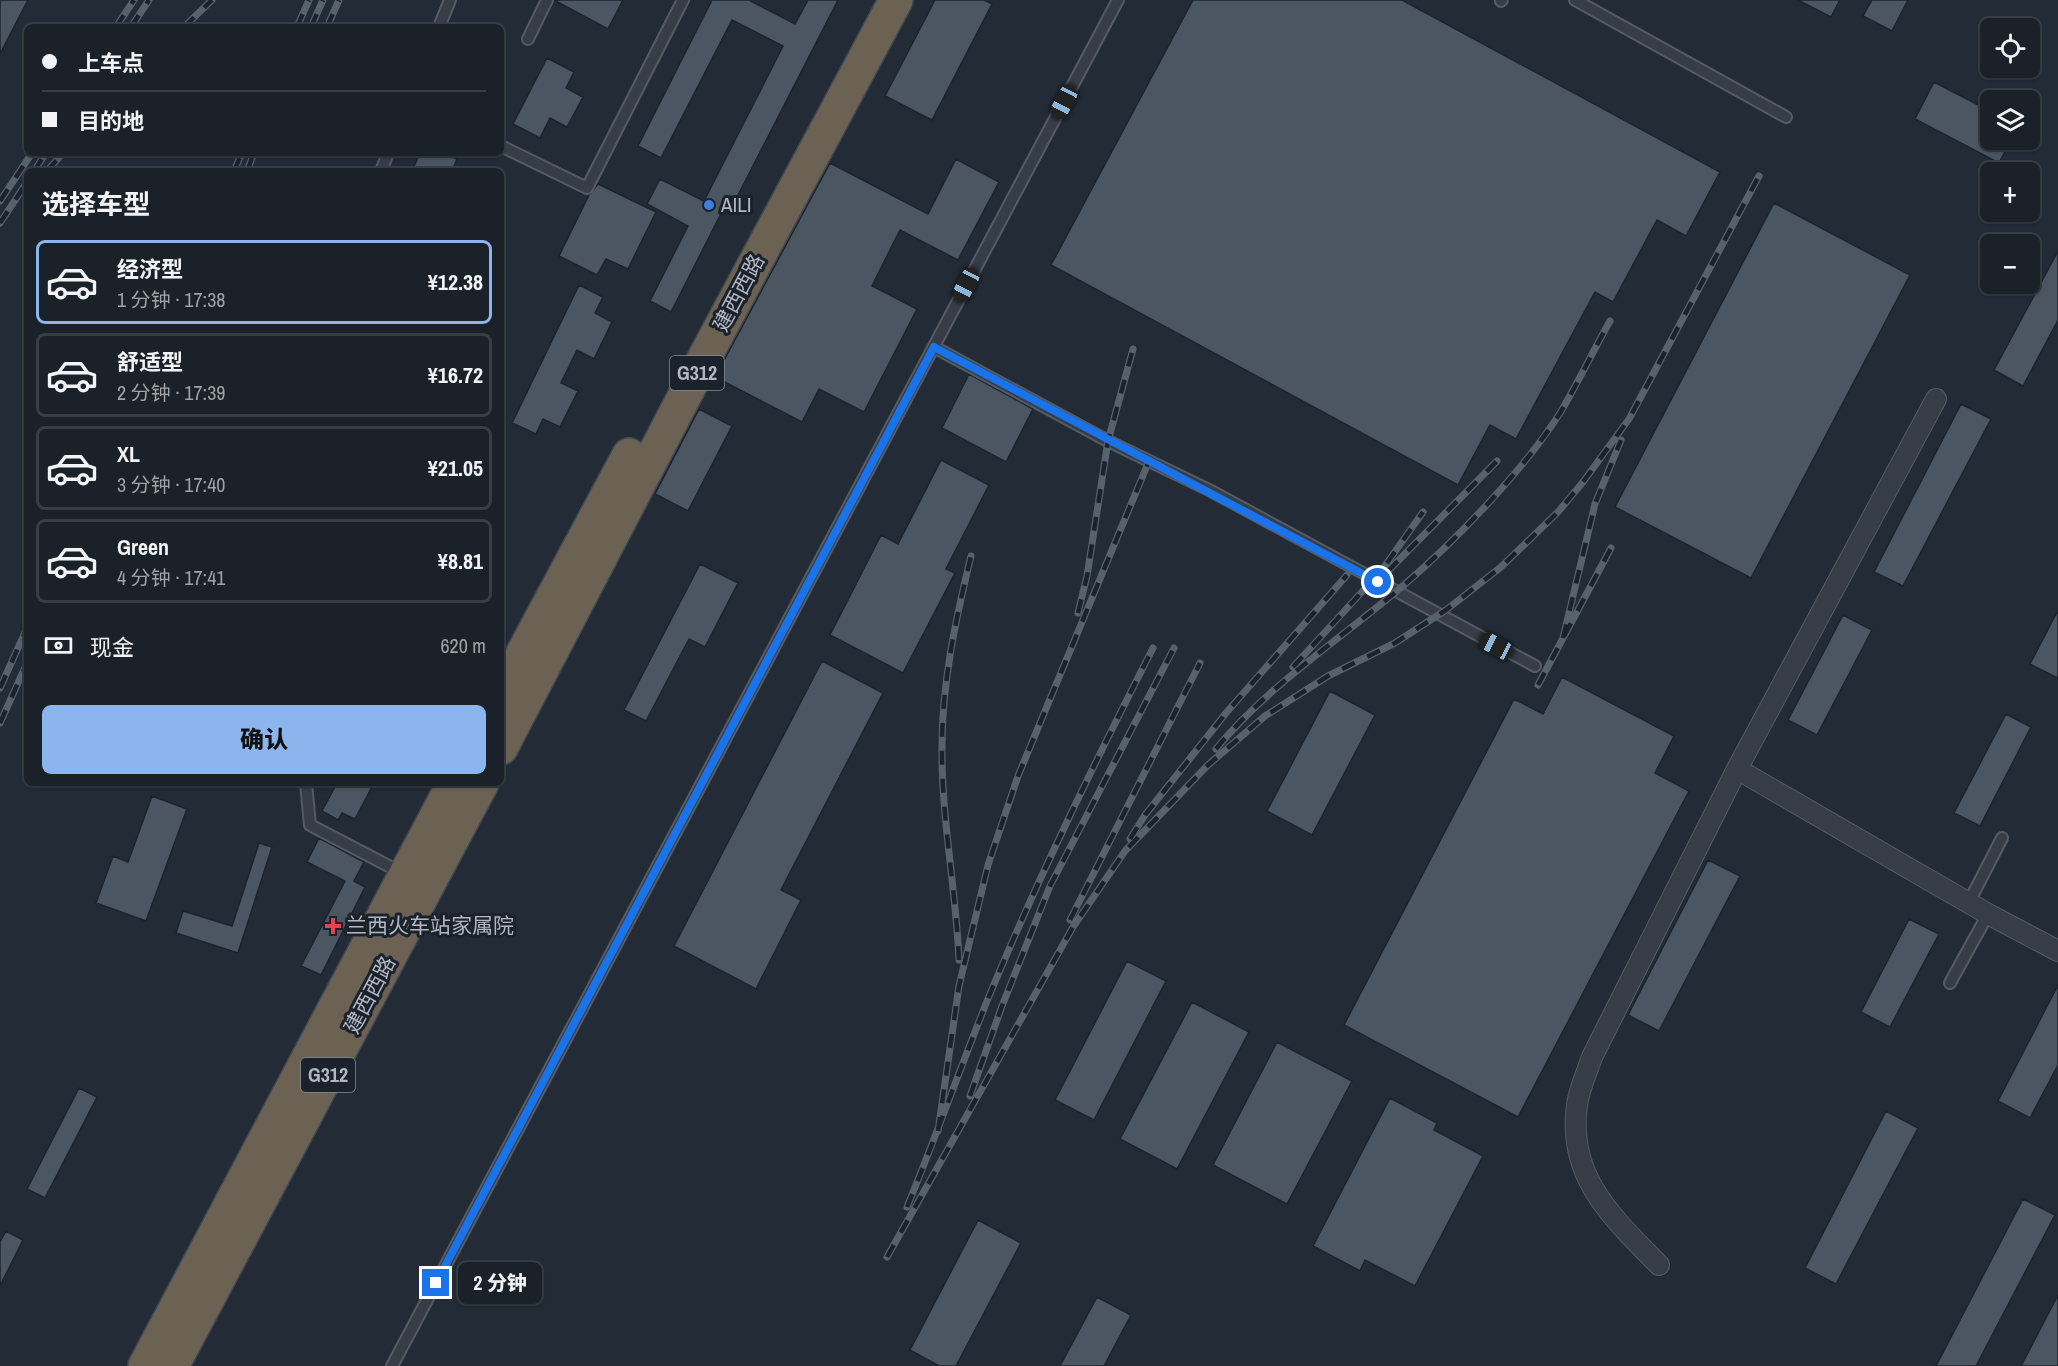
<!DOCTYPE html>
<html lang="zh">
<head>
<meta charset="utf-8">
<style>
  body { margin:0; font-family:"Archivo Narrow","Noto Sans SC",sans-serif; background:#232930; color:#f1f3f6; height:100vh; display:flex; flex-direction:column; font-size:22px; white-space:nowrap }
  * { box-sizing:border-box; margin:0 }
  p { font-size:20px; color:#9fa3a8 }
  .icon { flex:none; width:33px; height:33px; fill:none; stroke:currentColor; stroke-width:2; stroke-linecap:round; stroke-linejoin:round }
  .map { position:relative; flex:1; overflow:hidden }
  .drawer { position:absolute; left:24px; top:168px; width:480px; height:618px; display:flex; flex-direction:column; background:#1a2128; border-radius:9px; box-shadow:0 2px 4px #0004,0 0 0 2px #383e45 }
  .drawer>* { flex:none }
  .top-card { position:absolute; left:24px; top:24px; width:480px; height:132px; border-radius:9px; box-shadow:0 2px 4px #0004,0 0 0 2px #383e45; display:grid; align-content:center; height:132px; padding:0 18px; background:#1a2128 }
  .controls { position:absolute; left:1980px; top:18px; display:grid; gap:12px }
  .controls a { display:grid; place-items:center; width:60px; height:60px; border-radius:9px; background:#1a2128; box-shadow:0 2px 4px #0004,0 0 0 2px #383e45; font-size:30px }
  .end { position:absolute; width:27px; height:27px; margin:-14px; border:8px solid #1a73e8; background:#fff; box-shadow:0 0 0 3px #fff }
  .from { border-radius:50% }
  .bubble { position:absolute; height:42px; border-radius:9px; background:#1a2128; box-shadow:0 2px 4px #0004,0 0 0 2px #383e45; font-size:20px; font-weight:800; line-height:42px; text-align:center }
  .car { position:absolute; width:18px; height:36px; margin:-18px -9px; border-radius:8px; box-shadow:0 0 4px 2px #0007; background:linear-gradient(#222 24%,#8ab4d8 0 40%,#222 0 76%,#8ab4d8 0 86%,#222 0) }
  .top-card b { display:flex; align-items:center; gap:21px; height:57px; font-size:22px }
  .top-card b+b { border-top:2px solid #383e45 }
  .top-card i { width:15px; height:15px; background:#f1f3f6 }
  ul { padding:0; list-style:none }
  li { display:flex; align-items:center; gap:18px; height:84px; margin:0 12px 9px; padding:0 6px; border:3px solid #383e45; border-radius:9px }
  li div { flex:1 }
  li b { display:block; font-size:22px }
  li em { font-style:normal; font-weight:800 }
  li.current { border-color:#8cb5ed }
  li>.icon { width:54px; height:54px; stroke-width:1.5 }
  h2 { padding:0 18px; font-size:27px; line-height:72px }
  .pay { display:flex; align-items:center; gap:15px; height:66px; padding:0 18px; font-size:22px }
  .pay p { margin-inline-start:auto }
  .primary-button { display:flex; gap:12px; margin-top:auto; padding:12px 18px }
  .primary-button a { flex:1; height:69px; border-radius:9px; background:#8cb5ed; color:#111; font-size:24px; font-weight:800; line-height:69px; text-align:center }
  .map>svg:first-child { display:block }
</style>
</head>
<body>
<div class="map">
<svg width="2058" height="1366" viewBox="0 0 2058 1366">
  <rect width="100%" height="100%" fill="#232c36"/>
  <!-- building -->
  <path fill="#4b5662" stroke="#1d242d" stroke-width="1.5" d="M0 0H28L0 54Z
    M554 0H623L608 29Z
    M712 0H749L795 24 808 0H838L736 199 730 196 671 312 650 301 688 226 647 204 660 179 704 201 783 46 732 20 661 158 638 146Z
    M935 0H984L992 4 932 120 885 96Z
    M1193 0H1402L1720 172 1686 236 1657 220 1613 302 1595 292 1516 439 1490 425 1458 485 1051 265Z
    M1798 0H1840L1831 17Z
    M1872 0H1908L1892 31 1863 16Z
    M547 58 574 72 566 88 583 97 567 127 550 118 540 138 513 124Z
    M1934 82 1990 111V140H2011L1999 163 1915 119Z
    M420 153H442L457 159 452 171H412Z
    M956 159 999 182 958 260 900 230 872 286 917 309 864 412 819 389 802 422 715 377 830 163 928 214Z
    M598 184 656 212 628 269 606 259 597 275 559 256 589 195Z
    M1774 203 1910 275 1751 578 1615 507Z
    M2058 251V320L2023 386 1994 370Z
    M579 285 603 297 595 313 612 322 594 359 577 350 561 383 578 391 560 427 543 419 536 434 512 423Z
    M969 374 1033 409 1006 462 942 428Z
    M1961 404 1991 419 1903 586 1874 572Z
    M699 409 732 426 688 511 655 494Z
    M941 460 989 485 946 569 955 573 903 673 830 635 881 535 898 544Z
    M700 564 738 583 705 647 689 639 646 721 624 710Z
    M2058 610V678L2030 664Z
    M1843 615 1872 630 1817 735 1788 720Z
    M822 661 883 693 781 890 801 900 756 989 674 946Z
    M1562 677 1674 736 1655 773 1689 791 1518 1117 1344 1025 1514 699 1543 714Z
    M1330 691 1375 715 1312 835 1267 811Z
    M2006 714 2031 727 1980 826 1954 813Z
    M337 783H374L355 819 342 813 338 820 322 811Z
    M152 796 187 809 146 921 96 903 113 856 128 862Z
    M319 838 364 862 354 881 365 887 321 975 301 966 345 881 307 862Z
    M259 843 272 847 238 953 176 933 183 911 232 926Z
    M1708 860 1740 876 1659 1031 1628 1015Z
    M1909 919 1939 934 1890 1027 1861 1012Z
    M1127 961 1166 981 1094 1120 1055 1100Z
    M2058 985V1065L2030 1118 1998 1101Z
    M1192 1002 1249 1032 1177 1169 1120 1139Z
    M1277 1042 1352 1081 1287 1204 1213 1165Z
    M79 1088 97 1097 45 1198 27 1189Z
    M1390 1098 1437 1123 1434 1130 1483 1156 1415 1286 1365 1260 1360 1271 1313 1246Z
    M1886 1111 1918 1128 1836 1284 1805 1268Z
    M2023 1199 2055 1215 1976 1366H1936Z
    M978 1220 1021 1243 956 1366H939L910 1350Z
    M6 1231 23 1240 0 1286V1242Z
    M2058 1295V1366H2021Z
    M1097 1297 1131 1315 1104 1366H1060Z"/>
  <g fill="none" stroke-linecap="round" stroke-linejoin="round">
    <defs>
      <path id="lane" d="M1575 0 1786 117
        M1501 1 1502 0
        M439 27 450 0
        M528 39 547 0
        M501 146 587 188 683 0
        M381 171 388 153
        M934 347 1108 441 1211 491 1535 666
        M306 783 310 825 402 873
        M1969 902 2002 838
        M1950 983 1988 914
        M392 1366 1118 0"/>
      <path id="street" d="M1737 769 1988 914 2058 951
        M1659 1265C1612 1217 1567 1177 1577 1105 1579 1089 1587 1072 1592 1057L1737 769 1936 399"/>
      <path id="highway" d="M501 694 629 455
        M501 748 708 351 896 0
        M145 1366 454 783
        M172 1366 482 783"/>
    </defs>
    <!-- lane casing -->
    <use href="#lane" stroke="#545b64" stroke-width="14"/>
    <!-- street casing -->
    <use href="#street" stroke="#545b64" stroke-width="22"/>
    <!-- highway casing -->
    <use href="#highway" stroke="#414851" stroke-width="36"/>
    <!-- lane -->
    <use href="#lane" stroke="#363d47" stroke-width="10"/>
    <!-- street -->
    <use href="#street" stroke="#363d47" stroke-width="20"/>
    <!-- highway -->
    <use href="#highway" stroke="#6c6254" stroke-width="33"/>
    <defs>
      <path id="rail" d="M116 27 134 0
        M131 27 149 0
        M184 27 212 0
        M297 27 309 0
        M311 27 323 0
        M327 27 339 0
        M34 171 46 153
        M47 171 63 153
        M234 171 242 153
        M247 171 254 153
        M0 201 32 153
        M0 223 27 182
        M1388 571 1497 461
        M1078 613 1087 576 1108 441 1133 349
        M1563 638 1595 504 1621 440
        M1293 667 1382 570 1423 512
        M1538 685 1611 548
        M0 688 27 628
        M0 723 27 663
        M1216 749C1267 686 1342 638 1404 585 1455 541 1524 470 1560 413 1578 383 1593 351 1610 321
        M1130 839 1145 815 1226 713 1347 575
        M1070 920 1200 663
        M959 960C956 889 941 816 942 746 942 682 956 618 971 556
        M970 1096 1002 1006 1050 886 1174 648
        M938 1131 959 986 988 865 1018 776 1149 461
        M907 1207C935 1139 960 1069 987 1001 1037 880 1094 764 1153 648
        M887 1257 1073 927 1125 851 1208 765 1265 716 1328 676 1395 643 1446 610 1501 567 1558 512 1583 482 1629 419 1759 176"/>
    </defs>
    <!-- rail casing -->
    <use href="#rail" stroke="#58626d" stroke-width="7"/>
    <!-- rail -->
    <use href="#rail" stroke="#1b222b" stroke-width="4.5" stroke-dasharray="14" stroke-linecap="butt"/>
  </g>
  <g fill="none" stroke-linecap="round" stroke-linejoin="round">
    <!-- route -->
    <path stroke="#1a73e8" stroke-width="8" d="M436 1283 934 347 1378 582"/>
  </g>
  <!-- markers -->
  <circle fill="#3f7fe0" stroke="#1b222b" stroke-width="2" cx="709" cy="205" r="6"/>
  <path fill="#e0444e" stroke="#1b222b" stroke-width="2" d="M330 917h6v6h6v6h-6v6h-6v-6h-6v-6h6z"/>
  <g text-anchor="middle" stroke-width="6" stroke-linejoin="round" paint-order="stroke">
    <!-- shield labels -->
    <g fill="#1b222b" stroke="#848b95" stroke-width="1.5">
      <rect x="670" y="356" width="54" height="34" rx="4.5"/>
      <rect x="301" y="1058" width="54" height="34" rx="4.5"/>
    </g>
    <g font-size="20" font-weight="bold" fill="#b1b8c3">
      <text x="697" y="380">G312</text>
      <text x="328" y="1082">G312</text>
    </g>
    <!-- poi labels -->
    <g font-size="21" fill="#b1b8c3" stroke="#1b222b" text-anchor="start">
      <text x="721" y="212">AILI</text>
      <text x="346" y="933">兰西火车站家属院</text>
    </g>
    <!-- street labels -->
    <g font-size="21" fill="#b1b8c3" stroke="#1b222b">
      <text transform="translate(739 293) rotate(-62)" y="7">建西西路</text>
      <text transform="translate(370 995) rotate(-62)" y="7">建西西路</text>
    </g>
  </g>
</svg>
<div class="controls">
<a><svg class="icon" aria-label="locate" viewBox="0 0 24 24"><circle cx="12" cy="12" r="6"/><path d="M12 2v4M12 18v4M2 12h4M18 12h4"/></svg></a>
<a><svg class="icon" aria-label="layers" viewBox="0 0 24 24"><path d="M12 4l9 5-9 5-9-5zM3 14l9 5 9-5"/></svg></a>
<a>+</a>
<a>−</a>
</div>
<i class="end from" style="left:1378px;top:582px"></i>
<i class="end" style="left:436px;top:1283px"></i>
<div class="bubble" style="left:458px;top:1262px;width:84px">2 分钟</div>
<i class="car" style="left:1064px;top:102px;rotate:208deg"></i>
<i class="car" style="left:966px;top:285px;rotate:208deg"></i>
<i class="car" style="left:1496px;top:646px;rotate:298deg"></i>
<div class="top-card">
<b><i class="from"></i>上车点</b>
<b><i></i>目的地</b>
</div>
<section class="drawer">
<h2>选择车型</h2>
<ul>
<li class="current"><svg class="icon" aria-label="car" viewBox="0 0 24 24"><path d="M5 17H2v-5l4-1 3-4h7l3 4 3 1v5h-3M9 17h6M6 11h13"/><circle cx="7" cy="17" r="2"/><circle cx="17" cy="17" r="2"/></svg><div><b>经济型</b><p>1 分钟 · 17:38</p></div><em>¥12.38</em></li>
<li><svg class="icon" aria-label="car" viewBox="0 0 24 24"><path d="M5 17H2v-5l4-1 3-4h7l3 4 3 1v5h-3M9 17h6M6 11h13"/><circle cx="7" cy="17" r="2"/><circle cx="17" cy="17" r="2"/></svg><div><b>舒适型</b><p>2 分钟 · 17:39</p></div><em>¥16.72</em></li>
<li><svg class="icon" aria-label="car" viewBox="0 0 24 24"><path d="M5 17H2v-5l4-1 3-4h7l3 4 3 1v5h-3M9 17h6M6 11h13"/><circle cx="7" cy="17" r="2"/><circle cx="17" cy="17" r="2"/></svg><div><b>XL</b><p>3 分钟 · 17:40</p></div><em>¥21.05</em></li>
<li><svg class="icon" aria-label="car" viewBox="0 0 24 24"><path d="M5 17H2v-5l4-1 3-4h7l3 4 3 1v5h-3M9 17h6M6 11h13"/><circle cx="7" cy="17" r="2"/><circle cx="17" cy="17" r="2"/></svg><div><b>Green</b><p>4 分钟 · 17:41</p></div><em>¥8.81</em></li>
</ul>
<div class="pay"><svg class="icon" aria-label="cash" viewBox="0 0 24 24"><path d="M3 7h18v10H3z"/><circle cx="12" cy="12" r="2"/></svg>现金<p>620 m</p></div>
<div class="primary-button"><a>确认</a></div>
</section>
</div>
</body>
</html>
